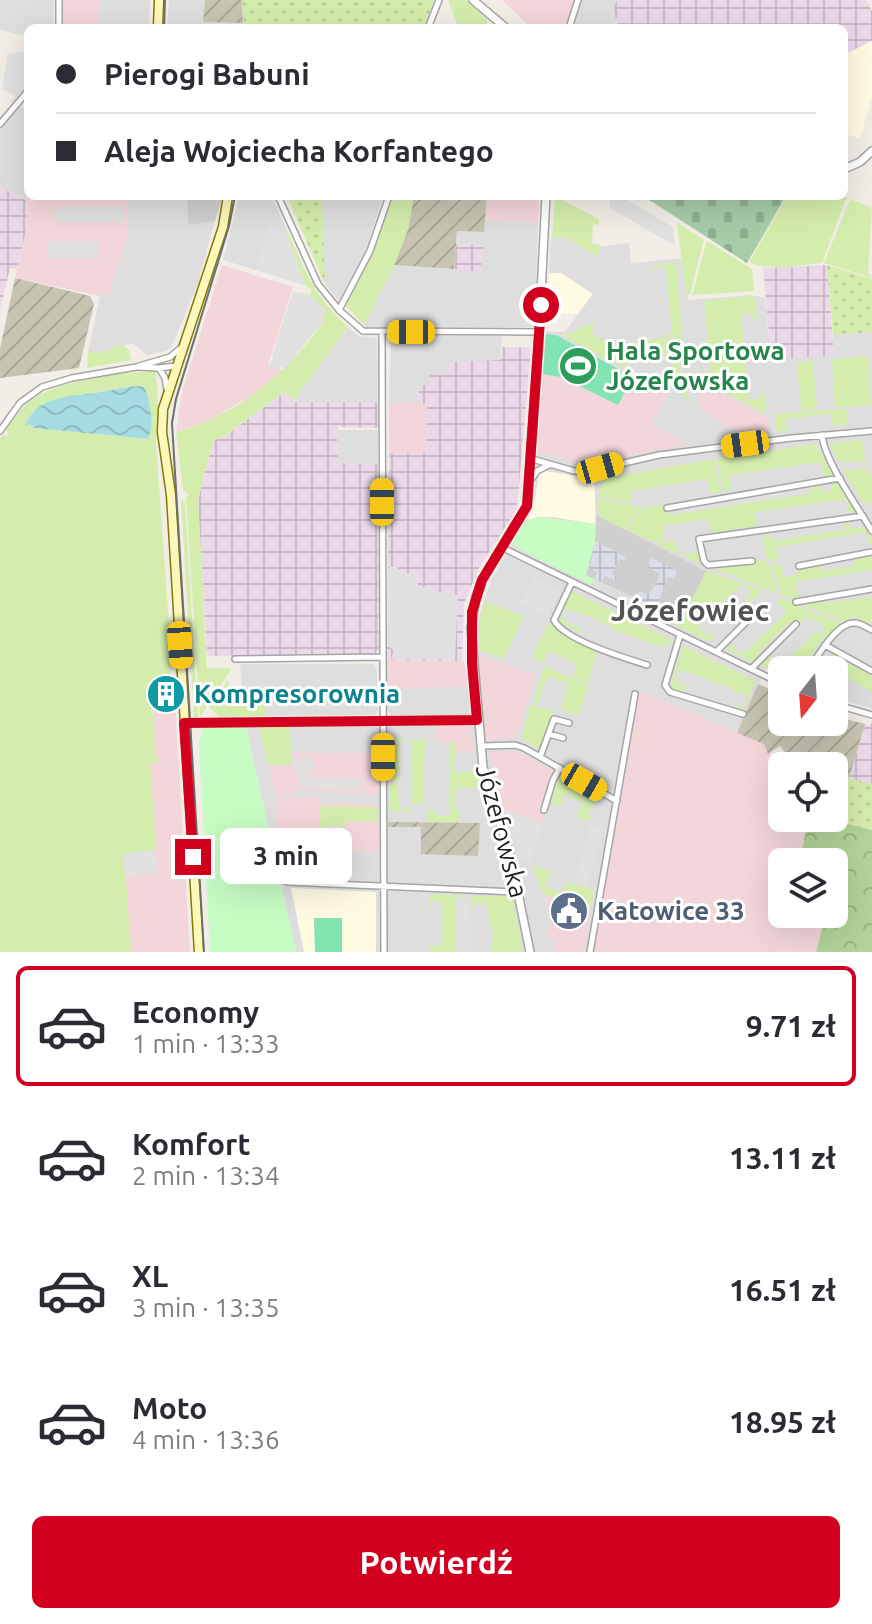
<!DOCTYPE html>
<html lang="pl">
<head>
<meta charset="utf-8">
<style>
  body { margin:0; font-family:Ubuntu,sans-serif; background:#f7f7f7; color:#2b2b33; height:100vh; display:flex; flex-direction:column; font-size:30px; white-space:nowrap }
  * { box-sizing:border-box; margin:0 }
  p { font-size:26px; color:#7c7c81 }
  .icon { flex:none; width:44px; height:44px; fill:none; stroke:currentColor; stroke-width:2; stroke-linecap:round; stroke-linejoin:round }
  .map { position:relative; height:952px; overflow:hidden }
  .panel { display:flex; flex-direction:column; background:#fff; flex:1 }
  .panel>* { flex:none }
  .top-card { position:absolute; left:24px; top:24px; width:824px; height:176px; border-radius:12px; box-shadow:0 8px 32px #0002; display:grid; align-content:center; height:176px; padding:0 32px; background:#fff }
  .needle { width:52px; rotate:197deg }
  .tools { position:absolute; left:768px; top:656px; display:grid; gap:16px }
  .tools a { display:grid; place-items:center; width:80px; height:80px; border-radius:12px; background:#fff; box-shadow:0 8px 32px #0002; font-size:40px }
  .end { position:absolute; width:36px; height:36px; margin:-18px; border:10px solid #d2001e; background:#fff; box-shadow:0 0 0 4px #fff }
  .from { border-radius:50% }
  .bubble { position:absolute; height:56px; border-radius:12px; background:#fff; box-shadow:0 8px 32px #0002; font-size:26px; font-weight:700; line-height:56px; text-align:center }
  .car { position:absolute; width:24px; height:48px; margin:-24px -12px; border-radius:10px; box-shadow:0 0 6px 2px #0007; background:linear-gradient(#f5c518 24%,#345 0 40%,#f5c518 0 76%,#345 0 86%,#f5c518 0) }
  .top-card b { display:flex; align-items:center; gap:28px; height:76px; font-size:30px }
  .top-card b+b { border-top:2px solid #e1e1e2 }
  .top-card i { width:20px; height:20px; background:#2b2b33 }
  ul { padding:14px 0 0; list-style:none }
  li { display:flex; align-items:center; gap:24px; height:120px; margin:0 16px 12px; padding:0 16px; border:4px solid transparent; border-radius:12px }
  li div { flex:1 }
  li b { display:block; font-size:30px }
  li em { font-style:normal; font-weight:700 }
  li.active { border-color:#d2001e }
  li>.icon { width:72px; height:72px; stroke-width:1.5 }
  .action { display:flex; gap:16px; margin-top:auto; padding:16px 32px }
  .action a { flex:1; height:92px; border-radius:12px; background:#d2001e; color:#fff; font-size:32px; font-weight:700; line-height:92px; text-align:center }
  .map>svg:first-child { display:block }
</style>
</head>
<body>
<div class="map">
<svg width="872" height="952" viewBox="0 0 872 952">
  <defs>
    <pattern id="industrial-grid" width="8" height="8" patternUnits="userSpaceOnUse" patternTransform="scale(2)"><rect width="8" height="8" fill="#ebd9ea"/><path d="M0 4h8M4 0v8" fill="none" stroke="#c9bac8"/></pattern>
    <pattern id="construction-furrows" width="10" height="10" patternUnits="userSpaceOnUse" patternTransform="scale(2)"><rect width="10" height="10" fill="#c7c4b2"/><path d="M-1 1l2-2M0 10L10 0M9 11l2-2" fill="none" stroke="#aba899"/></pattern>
    <pattern id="forest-crowns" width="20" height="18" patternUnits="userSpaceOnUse" patternTransform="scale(2)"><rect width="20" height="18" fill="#b3d39a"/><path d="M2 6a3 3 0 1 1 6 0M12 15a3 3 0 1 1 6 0" fill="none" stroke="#9ab584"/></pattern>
    <pattern id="cemetery-stones" width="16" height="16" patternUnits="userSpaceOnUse" patternTransform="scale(2)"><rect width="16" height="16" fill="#a7cca8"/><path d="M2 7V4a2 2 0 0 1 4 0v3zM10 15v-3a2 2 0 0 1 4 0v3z" fill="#8faf90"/></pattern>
    <pattern id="garden-dots" width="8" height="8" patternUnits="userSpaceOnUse" patternTransform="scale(2)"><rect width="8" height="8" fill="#d5edac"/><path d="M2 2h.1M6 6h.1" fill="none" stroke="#b7cb94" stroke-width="1.8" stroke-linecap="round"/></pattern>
    <pattern id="plaza-grid" width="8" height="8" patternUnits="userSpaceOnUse" patternTransform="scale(2)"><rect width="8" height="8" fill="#dbdde8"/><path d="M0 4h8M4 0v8" fill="none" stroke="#bcbdc7"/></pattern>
    <pattern id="water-waves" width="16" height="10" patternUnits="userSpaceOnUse" patternTransform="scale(2)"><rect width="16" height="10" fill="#a6dce1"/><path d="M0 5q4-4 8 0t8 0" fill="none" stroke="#8fbcc1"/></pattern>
  </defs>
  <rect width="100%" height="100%" fill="#f2ede7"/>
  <!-- residential -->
  <path fill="#dfdede" d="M0 0H54L53 28H28V36L0 30Z
    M99 0H150L149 28H98Z
    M169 0H205L203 22 243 23 244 28H167Z
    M581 0H617L612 16 617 18 618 28H573Z
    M20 105 28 111 26 199 0 187V129Z
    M128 196H187L188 225 215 221 198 283 172 346 166 351 147 355 134 344 114 346 109 351 99 353 88 352 100 296 110 294 116 267 127 240Z
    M239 196H271L288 232 269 227 256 270 223 260Z
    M322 196H383L366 250 339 302 325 284Z
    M485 220 538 223 535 327H366L364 325 370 309 394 265 480 271 482 245 456 244 457 231 484 232Z
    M551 237 567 238 595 247 629 243 631 263 683 258 688 300 751 295 765 298 771 360 834 354 833 335 872 332V709L834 696V670H782V675L766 668 737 733 647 694H637L592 952H296L246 727 484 724 477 649 478 619 491 580 530 513 534 499 546 331 565 332 593 294 561 273H549Z
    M348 327 359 336 377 338 378 403H292Z
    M391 336H502L500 360 450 362 449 375 429 385H419L418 403H389Z
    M337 430H378V464L338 463Z
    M240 664H374L377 671 378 710 376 715 266 716V690H242Z
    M468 687 470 715H391L387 710V689Z"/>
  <!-- commercial -->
  <path fill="#f3d6d9" d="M62 0H99L98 28H62Z
    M502 0H573L575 1 566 28H531Z
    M28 151V196H128L127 240 116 267 110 295 100 296 15 278 26 231 28 201 26 199 25 157Z
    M487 196 539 199 538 223 485 220Z
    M222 265 293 287 268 365 282 370 265 387 210 420 176 432 182 392Z
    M543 374 561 377 618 405 633 377 667 395 651 424 688 444 581 464 538 452Z
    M698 380 767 417 769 433 745 437 700 409Z
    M389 403H427L426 453H389Z
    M478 655 536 675 516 738 486 740Z
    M387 660 464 661 468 687 387 689Z
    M637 694H647L764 744 782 778V818H809L799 862H782V914H813L811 925 822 928 816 952H592Z
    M175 702 190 952H131L125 876 157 873 150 763 161 762 160 758H155L153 703Z
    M438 725H469L474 752H455V743L438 742Z
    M493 751 520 752 559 775 543 823 505 810 490 753Z
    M379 752 378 791 373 794 293 790V795H275L268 765H291V753Z
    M276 797 319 798V803L375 804 378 806 377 852 278 849Z
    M544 896 591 911 584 952H553L557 940 547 936 551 920Z"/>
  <!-- industrial -->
  <path fill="url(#industrial-grid)" d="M617 0H866L872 11V41L844 55V28H618L617 18 611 16Z
    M0 187 28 201 26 231 17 269 10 268 0 310Z
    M456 244 483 245 481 272 454 269Z
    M827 265 834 355 771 360 763 268Z
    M502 347H531L517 509 479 568 464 604 462 661 387 660 389 453H426L427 404 418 403 419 385H429L430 374 449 375 450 362 500 360Z
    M285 392 294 400 293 403H378V428L338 427 337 430 338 463 378 464 379 648 374 655 207 656 198 500 213 441 226 435Z
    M872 722V784L849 778 865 724 870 726Z"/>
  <!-- education -->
  <path fill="#fffbe3" d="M872 41V96L860 139 844 133V55Z
    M549 273H561L593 294 577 314 547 313Z
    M546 471 580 477 594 474 596 524 552 517H538L528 520 535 499 539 474Z
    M291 888 376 892V952H304Z"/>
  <!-- religious -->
  <path fill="#cfcfcf" d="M187 196H223L215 221 188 225Z
    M596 515 706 571 682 620 586 575 595 541Z"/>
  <!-- construction -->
  <path fill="url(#construction-furrows)" d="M205 0H242L243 23 203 22Z
    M414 196H487L484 232 457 231 454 269 394 265 408 229Z
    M15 278 90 296 94 304 79 368 0 378V349Z
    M758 684 782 694V722H833L841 725 846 719 865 724 849 778 834 774V766H806L793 763 780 746 768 754 764 744 737 733Z
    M388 822 480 823 478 856 421 854V827H388Z"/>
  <!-- grass -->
  <path fill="#d5edac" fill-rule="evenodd" d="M448 0H466L487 20V28L460 24 458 27Z
    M392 196H414L408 229 394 265 364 325 346 306 372 252Z
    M555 196 599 219V225L593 224 592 244H599L598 257 567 238 552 237Z
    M787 196 847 197 822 263C800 265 769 272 749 262Z
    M850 199 872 208 868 273 872 278 824 263Z
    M677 223 704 240 690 294 686 295Z
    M285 231 288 232C306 273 314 296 348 327L294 400 284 392 226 435 213 441 198 500 207 668H232L200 717 186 497 189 495 183 490 176 432C237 415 288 373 324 321L313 297 292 291 310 295 312 290 306 286Z
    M707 241 752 269 754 291 692 295Z
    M676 263 682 335 659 337 672 334 666 267 653 268V265Z
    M750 296 755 299 757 321H753L752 313 741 314 749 400H760V393H764L766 414 698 378 697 373 711 371 704 301Z
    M593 322 592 334 631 357 625 368 560 334 567 335Z
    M682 336 683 344H687V354L679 355 680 373 693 372 695 380H687L689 403 669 373 674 363 645 345 640 352 628 345 632 342Z
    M123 345 129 350 131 360 87 368 88 352C98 353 106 353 114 346Z
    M868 356 871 405 835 408 832 359Z
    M813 361 817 409 801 410 797 362Z
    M156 372 158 402 155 403 158 404 156 443 172 667 170 672 173 678 151 680 152 686H157L158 704H153L155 758H160L161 762 150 763 156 850 124 854 131 952H0V439L3 435 9 436 6 429C15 417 24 404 37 396 60 382 129 370 156 372ZM138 386 143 387 149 404 152 405 149 406 151 427 148 439 34 428 29 423 24 427C35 398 62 397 87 394 105 391 121 387 138 386Z
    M847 409 848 425 833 426 831 414 786 419 787 431 777 432 774 414Z
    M862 440 865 462H840L829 446 830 443Z
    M816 444 833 475 823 476 821 462 730 475 731 490 723 492 717 458Z
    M714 459 720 492 710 494 708 479 631 491 632 503 599 497 602 479Z
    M867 468 872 478V501L865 506 843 470Z
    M836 480 855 512 848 513 846 499 755 512 757 526 711 533 709 519 663 526 664 540 651 542 626 529 643 507 664 504 670 515 811 493V484L821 483 822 493 832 491 830 481Z
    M598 499 641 507 624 529 599 517Z
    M181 500 185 502 198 717H194Z
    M848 519 850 529 864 527 872 538V545L869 546 866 532 776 547 778 562 767 559 763 536H772L773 541 845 530 844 520Z
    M676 541 679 555 700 552 704 564 711 568 753 563V558L768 562 777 594C737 576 695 564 655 543Z
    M872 555V570L796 582 798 597 788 598 781 595 771 563 782 566 784 577 798 575 797 568 819 565V571L855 566 854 558Z
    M706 571 763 590 749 603 746 599 752 593 743 584 698 626 707 636 712 632 716 635 708 641 653 614 654 607 682 620Z
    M572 591 674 641 666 644 665 648 611 629 612 626 598 622 599 620 565 608 561 619 582 629 581 633 560 623 559 618Z
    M872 597V622L865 625 855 615 846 622 799 603 825 598 827 603Z
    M780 598 812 611 799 624 796 621 792 624 790 622 757 654 760 656 754 662 726 650 731 645 742 655 786 613 776 601Z
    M485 602 524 616 504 659 480 650V619Z
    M814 612 843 624 828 635 827 639 824 636 801 670H782V678L773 674 775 671 760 666 771 654 773 656 768 661 777 670 817 631 823 635V627L814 618 808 622 806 620Z
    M553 622 556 627 597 650 588 684 572 676 577 664 549 651 543 663 532 657 548 624Z
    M683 646 756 681 743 710 734 708 735 705 743 707 747 695 733 691 734 689 679 669 675 681 686 685 684 692 673 689 671 684Z
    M833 652 872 672V692L834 670H820Z
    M544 666 588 686 579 715 561 710 568 683 547 677 538 703 533 702Z
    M228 680 229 693 266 690V716L219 717 209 707Z
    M531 704 554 711 542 751 521 737Z
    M290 726 292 765H268L259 727Z
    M390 739 425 740 423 804H412V811H390V784H398L399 808H411L412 741H400V749L393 750 400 751 398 782H390Z
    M449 743H455L454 772H478L482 788H455V810H459V822H427V810H436V816H449Z
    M562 776 598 797 595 805 591 804 588 815 591 817 590 821 577 817 583 802 572 799V796L565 794 561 806 551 803 558 779Z
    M319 806 378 807 377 822 347 821 346 826H327L326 838H320Z
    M532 865 551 871 544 886 562 893 566 882 594 890 591 908 543 894Z
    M429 894 465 895V898H456V952L429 951V940L431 946H442V901H431L429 923Z
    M472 896H512L523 952H492L493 929H490L487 904 474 903 472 909Z"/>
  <!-- forest -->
  <path fill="url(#forest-crowns)" d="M809 818H826L872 830V952H816L822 928 810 925 813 914H834V862H799Z"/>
  <!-- cemetery -->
  <path fill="url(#cemetery-stones)" d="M643 196H786L747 263Z"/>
  <!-- park -->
  <path fill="#c7fcc4" d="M538 517 596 524 595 541 586 575 594 579 591 585 515 547 512 542 528 520Z
    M246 727 296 952H210L199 742 203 728Z"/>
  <!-- garden -->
  <path fill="url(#garden-dots)" d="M242 0H434L424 28H244Z
    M287 196H322L325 284Z
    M827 265 872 279V332L833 335Z
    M834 774 872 784V830L826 818H834Z"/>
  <!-- pitch -->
  <path fill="#82e4b0" d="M546 334 556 335 633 377 618 405 561 377 543 374Z
    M314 918H342V952H315Z"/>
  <!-- parking -->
  <path fill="#e1e1e1" d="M28 52V77L19 90 28 80V88L15 105 11 102 15 96 2 89 8 53Z
    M610 196H621L673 227 675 246 610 208Z
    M123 206 124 222H54L55 207Z
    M269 227 285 231 306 286 256 270Z
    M47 241H97V258H47Z
    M293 291 313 297 326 311 321 318 324 321 284 369 280 366 278 369 268 366 274 357 277 359 272 356Z
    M811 489 812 493 676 514 675 509Z
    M390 566 397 567 401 573H415L418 576V587H430L436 592 458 595 455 659H391L394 650 388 646V571Z
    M533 577 560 591 547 617 519 603Z
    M292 758H314V773H308V778L361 779V789L302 788 293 768Z
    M505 810 543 823 530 863 520 860Z
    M591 825 604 828 587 886 574 882Z
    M156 850 157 874 125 876 123 854Z
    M456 897 470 898 471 952H456Z"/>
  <!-- plaza -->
  <path fill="url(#plaza-grid)" d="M595 541 626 557 624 560 620 559 616 564 612 574 617 577 615 581 605 576 601 582 594 579 597 572 590 568Z
    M652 558 677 571 674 579 668 577 656 608 635 598 639 591 649 595 659 577V573L647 567Z"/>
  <!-- water -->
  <path fill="url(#water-waves)" d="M138 386 144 387C150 401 155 424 148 439L34 428 30 424 24 427C35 399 62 396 88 394 104 392 121 387 138 386Z"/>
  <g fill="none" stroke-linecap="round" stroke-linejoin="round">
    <defs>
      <path id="minor" d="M59 28V0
        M428 28 439 0
        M569 28 578 0
        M0 124 28 91
        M278 196 318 284 339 310 363 331 539 332
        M339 310 370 251 389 196
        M382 332 384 952
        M137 367 159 368 176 366
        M159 368 165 378 167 389
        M0 431 20 403 42 387 72 378 136 367 170 357 182 347
        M822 435C824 460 858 508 872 531
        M532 459 574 471H589L659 455 792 438 872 431
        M530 481 537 471 549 465
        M667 508 840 478
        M501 547 782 684
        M752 561 708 565 704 561 699 539 863 516
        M799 566 872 552
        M572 582 554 620C564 640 625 658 647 665
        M796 602 872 589
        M680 635 665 685 670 692 743 714
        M825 645 872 671
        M716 652 756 612
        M235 659 382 657
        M751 669 796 624
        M809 670C817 657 836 623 854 623 860 622 867 628 872 630
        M834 704 872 715
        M184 723 477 720
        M549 734 563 738
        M481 746 515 745 524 748 617 801
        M540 757 554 719 569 723
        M544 810 553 780 560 768
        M276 841 283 880 287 882 518 892
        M590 952 635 694"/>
      <path id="tertiary" d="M473 0 506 28
        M844 169 860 162 872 151
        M530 952 511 859 483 767 471 628 476 597 482 580 527 506 538 352 546 196"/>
      <path id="secondary" d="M158 28 159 0
        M199 952 171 495 162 432 163 409 223 227 228 196"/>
    </defs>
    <!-- minor casing -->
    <use href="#minor" stroke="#a5a5a5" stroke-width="8"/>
    <!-- tertiary casing -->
    <use href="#tertiary" stroke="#a5a5a5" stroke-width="10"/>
    <!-- secondary casing -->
    <use href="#secondary" stroke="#807c00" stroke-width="11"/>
    <!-- minor -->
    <use href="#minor" stroke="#fff" stroke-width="5"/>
    <!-- tertiary -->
    <use href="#tertiary" stroke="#fff" stroke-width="7"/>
    <!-- secondary -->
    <use href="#secondary" stroke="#fdf7ba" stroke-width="8"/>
    <!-- tram -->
    <path stroke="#6f6f6f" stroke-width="2" d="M164 28 165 0
      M204 952 172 423 176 399 229 226 235 196"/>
  </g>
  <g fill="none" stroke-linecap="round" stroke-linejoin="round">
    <!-- route -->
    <path stroke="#d2001e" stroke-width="10" d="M193 857 184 723 477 720 472 663V612L482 580 527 506 541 305"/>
  </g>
  <!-- icons -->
  <defs>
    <symbol id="stadium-disc" viewBox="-11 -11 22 22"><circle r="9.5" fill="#2e9e5b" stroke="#fff"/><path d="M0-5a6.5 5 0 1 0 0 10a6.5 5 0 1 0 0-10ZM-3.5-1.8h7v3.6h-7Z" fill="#fff"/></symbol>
    <symbol id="building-disc" viewBox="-11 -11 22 22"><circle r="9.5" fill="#0f9aa8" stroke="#fff"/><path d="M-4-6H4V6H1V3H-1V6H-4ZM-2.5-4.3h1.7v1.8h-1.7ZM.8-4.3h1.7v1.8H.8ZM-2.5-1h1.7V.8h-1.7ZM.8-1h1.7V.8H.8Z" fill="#fff"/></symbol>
    <symbol id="civic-disc" viewBox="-11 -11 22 22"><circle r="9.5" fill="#5c6f8a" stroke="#fff"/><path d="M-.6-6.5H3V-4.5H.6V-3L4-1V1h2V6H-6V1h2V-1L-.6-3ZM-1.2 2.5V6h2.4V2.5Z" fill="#fff"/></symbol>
  </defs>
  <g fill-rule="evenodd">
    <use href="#stadium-disc" x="556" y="344" width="44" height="44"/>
    <use href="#building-disc" x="144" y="672" width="44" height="44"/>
    <use href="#civic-disc" x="547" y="889" width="44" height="44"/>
  </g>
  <g text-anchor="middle" stroke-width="6" stroke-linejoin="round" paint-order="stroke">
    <!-- leisure labels -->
    <g font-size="26" font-weight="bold" fill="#27864d" stroke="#fff" text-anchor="start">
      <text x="606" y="360">Hala Sportowa<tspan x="606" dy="30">Józefowska</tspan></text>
    </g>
    <!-- culture labels -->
    <g font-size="26" font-weight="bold" fill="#0d838f" stroke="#fff" text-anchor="start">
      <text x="194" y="703">Kompresorownia</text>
    </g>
    <!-- street labels -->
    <g font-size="26" fill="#212121" stroke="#fff">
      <text transform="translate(502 831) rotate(75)" y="9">Józefowska</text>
    </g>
    <!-- service labels -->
    <g font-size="26" font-weight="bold" fill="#4e5e75" stroke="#fff" text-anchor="start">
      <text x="597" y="920">Katowice 33</text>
    </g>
    <!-- quarter labels -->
    <g font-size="30" font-weight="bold" fill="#545454" stroke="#fff">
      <text x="690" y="621">Józefowiec</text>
    </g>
  </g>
</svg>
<div class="tools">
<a><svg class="needle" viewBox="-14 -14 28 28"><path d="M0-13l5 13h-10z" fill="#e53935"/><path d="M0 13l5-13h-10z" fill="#7c7c81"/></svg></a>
<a><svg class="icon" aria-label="locate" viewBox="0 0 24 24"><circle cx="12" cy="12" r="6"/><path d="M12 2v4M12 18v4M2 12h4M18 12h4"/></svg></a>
<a><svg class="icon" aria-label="layers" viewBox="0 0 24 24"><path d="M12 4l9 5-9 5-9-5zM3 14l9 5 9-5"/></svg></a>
</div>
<i class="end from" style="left:541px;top:305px"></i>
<i class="end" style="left:193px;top:857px"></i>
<div class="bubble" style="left:220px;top:828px;width:132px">3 min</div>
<i class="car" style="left:411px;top:332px;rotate:270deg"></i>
<i class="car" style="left:745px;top:444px;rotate:262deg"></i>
<i class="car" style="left:600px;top:468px;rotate:74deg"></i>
<i class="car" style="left:382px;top:502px;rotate:0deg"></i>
<i class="car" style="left:180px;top:645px;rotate:176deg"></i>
<i class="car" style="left:383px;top:757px;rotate:180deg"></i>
<i class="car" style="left:584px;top:782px;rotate:120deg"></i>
<div class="top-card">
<b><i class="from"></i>Pierogi Babuni</b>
<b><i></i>Aleja Wojciecha Korfantego</b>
</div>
</div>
<section class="panel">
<ul>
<li class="active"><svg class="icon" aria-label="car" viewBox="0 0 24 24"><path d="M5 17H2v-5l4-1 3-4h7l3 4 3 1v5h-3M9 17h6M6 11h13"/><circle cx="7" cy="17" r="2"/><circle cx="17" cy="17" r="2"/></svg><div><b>Economy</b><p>1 min · 13:33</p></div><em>9.71 zł</em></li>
<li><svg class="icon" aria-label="car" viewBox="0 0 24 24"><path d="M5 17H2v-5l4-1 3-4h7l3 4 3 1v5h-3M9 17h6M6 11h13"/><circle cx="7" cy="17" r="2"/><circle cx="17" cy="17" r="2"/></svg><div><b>Komfort</b><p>2 min · 13:34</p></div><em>13.11 zł</em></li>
<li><svg class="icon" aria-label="car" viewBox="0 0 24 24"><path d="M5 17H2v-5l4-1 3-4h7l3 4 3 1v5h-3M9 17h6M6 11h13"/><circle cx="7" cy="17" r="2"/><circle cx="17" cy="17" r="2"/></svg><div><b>XL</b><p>3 min · 13:35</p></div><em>16.51 zł</em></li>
<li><svg class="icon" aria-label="car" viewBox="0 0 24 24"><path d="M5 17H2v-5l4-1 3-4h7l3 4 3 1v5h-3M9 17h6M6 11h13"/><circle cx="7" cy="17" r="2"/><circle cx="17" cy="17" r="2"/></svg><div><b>Moto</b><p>4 min · 13:36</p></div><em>18.95 zł</em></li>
</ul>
<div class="action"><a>Potwierdź</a></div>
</section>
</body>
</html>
